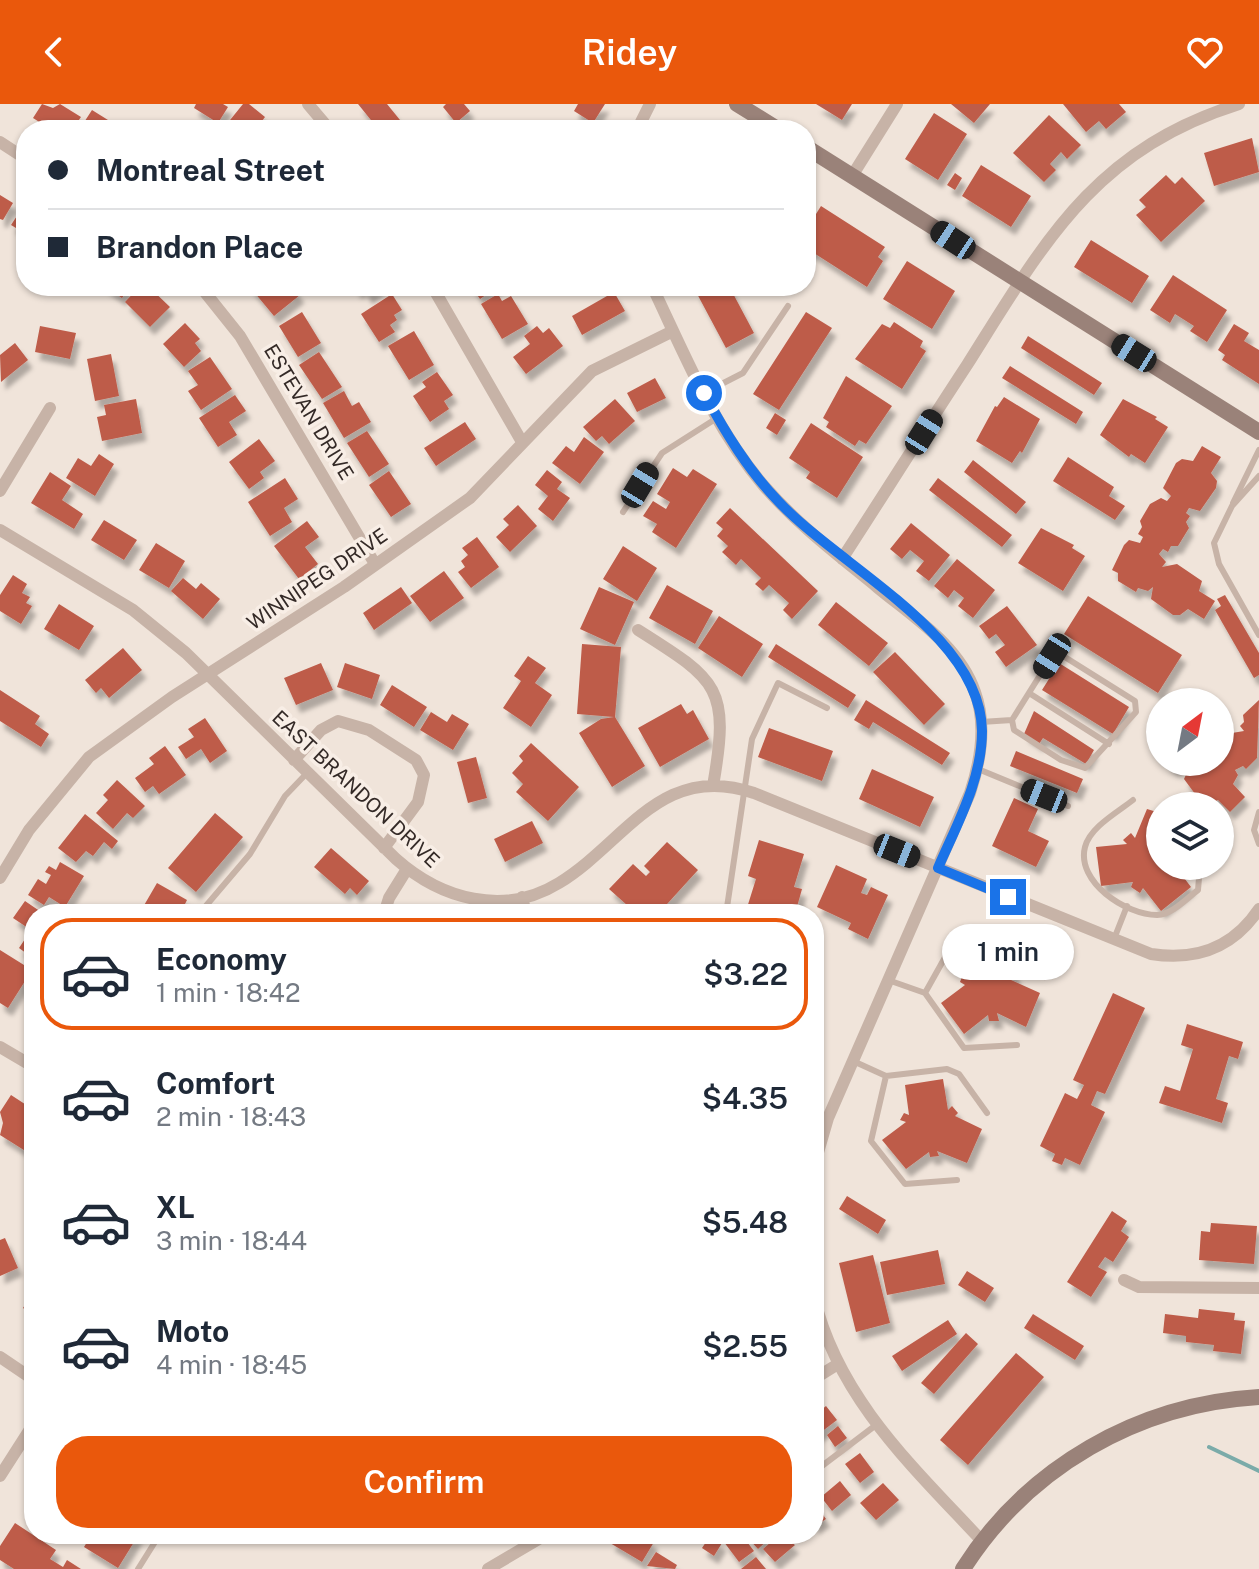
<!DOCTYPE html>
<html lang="en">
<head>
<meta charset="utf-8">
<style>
  body { margin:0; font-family:"Public Sans",sans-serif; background:#f6f6f7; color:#1f2937; height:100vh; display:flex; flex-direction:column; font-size:30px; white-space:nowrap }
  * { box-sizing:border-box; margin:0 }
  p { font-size:26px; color:#747a83 }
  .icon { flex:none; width:44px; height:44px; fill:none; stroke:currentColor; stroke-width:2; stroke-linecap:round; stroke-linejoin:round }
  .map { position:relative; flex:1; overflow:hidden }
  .details { position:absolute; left:24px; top:800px; width:800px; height:640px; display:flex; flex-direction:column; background:#fff; border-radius:32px; box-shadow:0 2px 6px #0004 }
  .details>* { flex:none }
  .guide { position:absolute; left:16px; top:16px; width:800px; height:176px; border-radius:32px; box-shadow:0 2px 6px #0004; display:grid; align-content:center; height:176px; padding:0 32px; background:#fff }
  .needle { width:52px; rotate:32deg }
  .fabs { position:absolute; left:1146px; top:584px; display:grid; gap:16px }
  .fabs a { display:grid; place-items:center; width:88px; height:88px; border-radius:50%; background:#fff; box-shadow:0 2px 6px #0004; font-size:40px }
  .end { position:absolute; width:36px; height:36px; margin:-18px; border:10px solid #1a73e8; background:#fff; box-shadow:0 0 0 4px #fff }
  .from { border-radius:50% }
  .bubble { position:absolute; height:56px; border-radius:28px; background:#fff; box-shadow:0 2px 6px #0004; font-size:26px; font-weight:600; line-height:56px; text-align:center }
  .car { position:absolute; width:24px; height:48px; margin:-24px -12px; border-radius:10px; box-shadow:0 0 6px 2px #0007; background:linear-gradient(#222 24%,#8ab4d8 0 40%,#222 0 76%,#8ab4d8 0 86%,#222 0) }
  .guide b { display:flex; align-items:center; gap:28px; height:76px; font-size:30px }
  .guide b+b { border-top:2px solid #e0e1e3 }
  .guide i { width:20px; height:20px; background:#1f2937 }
  ul { padding:14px 0 0; list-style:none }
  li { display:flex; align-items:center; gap:24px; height:112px; margin:0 16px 12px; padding:0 16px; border:4px solid transparent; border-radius:32px }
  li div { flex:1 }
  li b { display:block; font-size:30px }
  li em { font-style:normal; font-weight:600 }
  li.on { border-color:#ea580c }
  li>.icon { width:72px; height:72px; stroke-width:1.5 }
  .cta { display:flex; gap:16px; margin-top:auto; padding:16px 32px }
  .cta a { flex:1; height:92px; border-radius:32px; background:#ea580c; color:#fff; font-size:32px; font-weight:600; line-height:92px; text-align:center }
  header { display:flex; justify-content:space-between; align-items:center; height:104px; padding:0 32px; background:#ea580c; color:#fff; font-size:36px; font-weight:600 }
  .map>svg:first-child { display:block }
</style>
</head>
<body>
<header><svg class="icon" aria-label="back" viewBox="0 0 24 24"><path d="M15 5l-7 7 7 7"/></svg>Ridey<svg class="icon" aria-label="heart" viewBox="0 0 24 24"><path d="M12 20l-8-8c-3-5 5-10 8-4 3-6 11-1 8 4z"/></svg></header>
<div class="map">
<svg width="1259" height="1465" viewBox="0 0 1259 1465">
  <defs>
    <filter id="shadow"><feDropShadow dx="4.5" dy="8" stdDeviation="2" flood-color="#0004"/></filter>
  </defs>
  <rect width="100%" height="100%" fill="#f0e4da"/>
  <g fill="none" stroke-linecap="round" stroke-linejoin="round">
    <!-- stream -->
    <path stroke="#7baba9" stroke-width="4" d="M1209 1343 1259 1367"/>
  </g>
  <!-- building -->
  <path fill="#be5c4a" filter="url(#shadow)" d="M42 0 53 4 60 0 81 13 72 26H52L33 14Z
    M196 0H223L228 3 218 19 194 4Z
    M243 0H249L265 13 259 21 266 26H222Z
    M358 0H387L400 16 388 26H379Z
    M446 0H464L470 7 456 19 443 3Z
    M578 0H605L593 19 574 7Z
    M816 0H852L842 16Z
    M951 0H990L974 19Z
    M1063 0H1119L1126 8 1106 25 1099 17 1086 28Z
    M92 6 124 26H79Z
    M934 9 967 30 938 76 905 55Z
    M1049 11 1081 41 1067 55 1061 48 1050 60 1056 66 1044 78 1013 49Z
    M1252 34 1259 68 1214 82 1204 49Z
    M981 61 1031 92 1011 123 962 92Z
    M955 69 962 74 955 86 947 81Z
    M1166 71 1175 80 1182 73 1205 97 1161 138 1136 111 1146 103 1139 96Z
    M0 91 13 99 3 116 0 115Z
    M26 98V130L11 121Z
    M821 102 885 143 878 153 883 157 867 183 806 144V126Z
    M1091 136 1149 172 1132 199 1074 163Z
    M907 157 955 187 932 225 883 195Z
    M1173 171 1227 206 1207 238 1190 227 1194 222 1175 210 1170 219 1150 206Z
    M104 182H130L122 194Z
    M140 182H148L170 203 150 223 125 198Z
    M249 182 277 185 293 182 300 191 274 212Z
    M354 182H383L368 192 363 184 357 187Z
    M471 182H499L480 195Z
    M703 182H729L754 229 726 244 695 186Z
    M614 188 625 207 582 231 572 212Z
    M392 190 402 206 394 211 397 216 390 221 395 228 379 238 361 210Z
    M498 190 502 197 511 192 528 220 502 235 481 200Z
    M302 208 321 239 298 253 279 222Z
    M806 208 832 224 779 306 753 290Z
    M894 218 923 237 920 243 926 247 902 285 855 255 882 220 890 224Z
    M185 219 200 235 195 239 201 247 184 263 163 240Z
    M1234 220 1249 229 1244 237 1259 246V280L1222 256 1225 251 1218 246Z
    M40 222 76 229 70 255 35 248Z
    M537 222 543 229 549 224 563 242 526 270 513 253 530 240 524 232Z
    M414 227 434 261 409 276 388 242Z
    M1028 232 1102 279 1094 291 1021 244Z
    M15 239 28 256 1 278 0 251Z
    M319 248 342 283 322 295 299 261Z
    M111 250 119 292 95 297 87 255Z
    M210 253 232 285 201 306 188 287 198 281 188 267Z
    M1010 262 1083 308 1076 320 1002 274Z
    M437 268 453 291 444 297 449 305 430 318 413 292 426 283 422 278Z
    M846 272 892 302 866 340 859 336 855 342 826 323 829 318 823 314Z
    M655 274 666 294 637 308 627 289Z
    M344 287 352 302 359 298 371 318 344 334 323 299Z
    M235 291 246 307 229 318 237 331 218 343 199 314Z
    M1004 293 1040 315 1022 349 1020 347 1012 359 976 337 995 302 997 303Z
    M136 295 142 329 102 337 97 313 106 311 104 301Z
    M615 295 635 317 609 340 602 332 596 337 583 323Z
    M1123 295 1157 313 1155 315 1168 323 1145 359 1131 350 1129 353 1100 331Z
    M775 309 786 316 777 331 766 324Z
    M465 318 476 335 436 362 424 344Z
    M811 319 863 353 837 394 806 374 810 368 789 354Z
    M367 327 389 360 369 373 347 339Z
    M584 333 604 348 580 380 552 359 566 342 574 348Z
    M259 335 275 357 260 368 264 374 249 385 229 358Z
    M1202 342 1221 353 1211 369 1217 377 1216 384 1200 407 1189 404 1186 409 1190 412 1186 418 1189 424 1178 442H1171L1168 448 1163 445 1159 450 1166 458 1162 463 1177 460 1202 477 1199 487 1215 497 1204 515 1188 505 1180 511H1173L1151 495 1153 483 1148 487 1138 484 1136 488 1118 477V469L1112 466 1124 441 1129 436 1140 439 1143 433 1138 430 1142 423 1140 417 1150 400 1161 394 1167 397 1171 392 1163 384 1176 359 1182 355 1193 357Z
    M99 350 114 360 95 392 66 374 78 354 91 362Z
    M1068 353 1114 383 1109 392 1125 402 1115 416 1053 377Z
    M973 356 1026 398 1016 410 964 368Z
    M673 364 687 373 693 365 717 380 676 444 652 428 657 420 643 412 653 397 666 405 670 398 657 390Z
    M547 366 562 378 557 385 570 394 553 417 538 405 548 392 535 381Z
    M389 367 411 400 391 413 369 381Z
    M50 368 71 382 62 396 83 410 74 425 31 399Z
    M285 374 298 395 284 404 292 418 270 432 248 398Z
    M938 374 1012 431 1002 443 929 386Z
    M518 401 537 422 510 448 496 433 509 421 503 415Z
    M730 404 818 487 792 515 783 506 789 499 769 481 763 487 755 480 761 474 741 455 736 461 722 448 728 442 717 432 723 425 716 419Z
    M104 416 137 436 124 456 91 436Z
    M307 417 319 433 305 443 318 460 299 475 274 442Z
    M911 419 950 451 929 477 916 467 924 457 910 446 902 455 890 445Z
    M1041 424 1074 441 1072 444 1085 452 1063 487 1018 459Z
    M477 433 499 463 471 484 458 468 465 463 461 457 468 451 462 444Z
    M156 439 185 457 169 484 139 466Z
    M623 442 657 464 637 497 603 475Z
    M957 455 995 486 973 514 958 502 964 494 954 486 948 494 934 482Z
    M444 467 464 494 430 518 410 492Z
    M13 471 27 480 22 489 30 493 26 499 32 502 21 520 0 507V491Z
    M183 474 196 485 201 479 220 495 203 515 171 487Z
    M667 481 713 507 695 540 649 514Z
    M401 483 412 499 374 526 363 509Z
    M599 483 634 498 615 541 580 525Z
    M1225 491 1259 549V571L1254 574 1215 506 1221 502 1217 495Z
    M1088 492 1182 551 1158 589 1064 530Z
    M836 498 888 539 869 562 818 521Z
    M59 500 94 522 79 546 44 525Z
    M1007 502 1037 541 1006 563 995 548 1005 541 996 530 989 535 979 522Z
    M719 512 763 540 742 573 698 544Z
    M582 540 621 543 615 613 645 662 612 683 579 629 601 615 614 613 577 610Z
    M776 540 856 591 848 604 768 553Z
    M123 544 142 566 109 594 101 584 96 589 85 576Z
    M895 548 945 600 924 621 873 568Z
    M528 552 546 564 535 579 552 591 531 623 503 604 521 577 514 572Z
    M321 559 333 586 296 601 284 574Z
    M345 559 380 571 372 595 337 583Z
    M1059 559 1129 603 1113 630 1042 586Z
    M392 581 427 603 414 623 380 601Z
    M0 586 40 612 35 620 49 630 41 643 0 617Z
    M866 596 950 649 942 661 873 618 869 625 854 616Z
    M1259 596 1257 654 1246 665 1243 662 1235 666 1238 671 1233 680 1245 693 1230 708 1218 696 1209 700 1204 695 1201 698 1184 675 1189 664 1180 661 1175 665 1164 658H1220L1221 640 1232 629 1244 627 1240 622 1244 618 1243 611Z
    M681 600 687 610 693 606 709 635 660 663 638 624Z
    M1034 607 1094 646 1086 660 1043 634 1039 640 1024 630Z
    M431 608 447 618 452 610 469 620 453 646 420 626Z
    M205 614 227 647 210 659 201 645 186 655 178 643 194 633 188 625Z
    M1160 621V654L1150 639Z
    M769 624 833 647 822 677 758 653Z
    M531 639 579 683 548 717 516 688 523 680 512 669 523 657 519 652Z
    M165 642 186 671 159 690 153 682 145 688 135 674 154 660 149 654Z
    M1016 647 1083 675 1077 689 1010 662Z
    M476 653 487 694 468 699 457 658Z
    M872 665 934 693 920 723 859 695Z
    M117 676 145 702 133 714 127 709 113 725 96 709 108 696 103 691Z
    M1014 694 1038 705 1028 727 1049 737 1036 763 992 742Z
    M1147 705 1160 709V762H1175L1191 783 1161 807 1143 784 1140 789 1131 783 1133 778 1101 782 1096 743 1127 740 1123 736 1131 729 1135 734Z
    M215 709 243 733 196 788 168 764Z
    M85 710 118 737 112 745 104 738 93 752 86 747 76 758 58 744Z
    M532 717 543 739 505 758 494 735Z
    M759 736 804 750 794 783 802 785 795 810H745L756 775 748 772Z
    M667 738 698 766 658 810H637L609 785 633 760 646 772 650 768 644 762Z
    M331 744 369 777 357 791 350 784 345 790 314 763Z
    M60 758 84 772 65 803 49 793 44 801 28 791 38 775 46 780 51 771 45 768 49 762 56 766Z
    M836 761 867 775 861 789 867 791 871 783 888 791 868 835 848 825 851 819 817 803Z
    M157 779 187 796 180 810H139Z
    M25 797 44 810H34V855L19 844 31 826 13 814Z
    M1004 837 1007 868 1011 864 1017 872 1011 876 1040 889 1026 923 997 909 999 917H989L988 911 964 930 941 899 965 881 960 878 963 870 969 873 965 841Z
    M0 846 32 866 8 904 0 899Z
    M1113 889 1145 904 1105 990 1097 987 1091 1001 1105 1008 1080 1061 1065 1054 1062 1061 1052 1057 1055 1050 1040 1042 1065 989 1077 995 1084 981 1073 976Z
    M1187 920 1243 938 1238 955 1229 952 1216 995 1228 999 1222 1019 1159 999 1165 982 1180 987 1193 945 1181 941Z
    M943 975 948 1006 952 1002 958 1009 955 1012 982 1025 967 1059 937 1047 939 1052 930 1053 929 1048 906 1065 882 1036 906 1018 900 1016 904 1009 909 1011 905 981Z
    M11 991 34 1006 31 1014 34 1016V1038L27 1048 0 1031 3 1019 0 1008Z
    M847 1092 886 1116 878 1130 839 1105Z
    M1112 1107 1127 1117 1121 1127 1129 1133 1113 1158 1105 1153 1098 1163 1107 1168 1091 1193 1067 1178Z
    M1211 1119 1257 1122 1254 1160 1199 1156 1201 1127 1210 1128Z
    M5 1134 18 1164 0 1172V1136Z
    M938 1146 945 1180 887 1191 880 1158Z
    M873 1151 890 1219 856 1228 839 1159Z
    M967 1167 994 1184 985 1198 958 1181Z
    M34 1187V1231L26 1225 31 1217 25 1212 28 1207 23 1204Z
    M1199 1205 1235 1209 1234 1216 1245 1217 1241 1250 1213 1247 1214 1241 1186 1238V1232L1163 1229 1165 1210 1198 1214Z
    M1033 1210 1084 1242 1075 1256 1024 1224Z
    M948 1216 957 1230 902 1267 892 1252Z
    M966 1229 978 1240 934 1290 921 1279Z
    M1016 1249 1044 1273 968 1361 940 1336Z
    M826 1302 837 1316 816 1332 814 1312Z
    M838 1322 847 1334 835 1343 827 1331Z
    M860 1349 874 1368 860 1379 845 1360Z
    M840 1377 851 1391 832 1407 821 1393Z
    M883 1379 899 1396 876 1416 860 1399Z
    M816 1401 826 1415 814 1423V1403Z
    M15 1419 56 1446 50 1455 63 1463 67 1456 81 1465H14L0 1456V1442Z
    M92 1430H139L118 1464 84 1443Z
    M616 1430H628L636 1435 641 1430 654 1438 642 1458 610 1439Z
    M734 1430H741L754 1447 739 1458 724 1438Z
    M753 1430H764L769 1435 758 1445 748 1434Z
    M780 1430 795 1441 775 1458 763 1445Z
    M710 1432 722 1439 714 1452 702 1444Z
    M656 1448 677 1461 675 1465 647 1462Z
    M756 1453 766 1465H741Z"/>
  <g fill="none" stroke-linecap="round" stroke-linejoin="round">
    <!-- lane -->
    <path stroke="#c7b3a7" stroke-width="6" d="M704 289 743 269 788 202
      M1259 372 1232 402 1214 439 1219 460 1259 531
      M1233 399 1259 346
      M623 408 662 349 717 314
      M1060 550 1135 597 1136 608 1085 664 1061 656 1014 626 1012 616 1052 552Z
      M1029 589 1109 640
      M981 618 1012 616
      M978 665 1068 702
      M1133 696C1118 708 1090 723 1085 743 1076 778 1126 811 1157 811 1173 810 1186 795 1198 786L1200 762
      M1259 708 1254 726 1259 740
      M199 810 250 750 285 692 307 669
      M726 810 752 635 778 579 827 604
      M1114 835 1127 802
      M888 876 925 889 964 944 1017 941
      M925 889 953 839 1012 829 1045 873
      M853 957 886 972 947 965 959 970 987 1009
      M886 972 871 1037 905 1080 957 1076
      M814 1368 876 1321
      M138 1465 160 1430"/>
    <!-- street -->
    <path stroke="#c7b3a7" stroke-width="12" d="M308 0 330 26
      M637 26 650 0
      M0 38 26 55
      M852 72 897 0
      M200 182 240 232 375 460
      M432 182 522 338
      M652 182C685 251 714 324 764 382 798 421 838 451 877 483 913 513 959 541 975 588 987 621 981 656 970 689L828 1014 814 1062
      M0 387 50 304
      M0 426 133 506 186 549 396 755C441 795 504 813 559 779 625 739 661 657 754 689L1151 850C1196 857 1233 844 1259 805
      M842 455C884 390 925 325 967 261 1044 139 1093 46 1239 0
      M638 526C719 577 730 584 713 682
      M294 656 321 626 338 617 369 626 416 656 424 671 418 698 384 744
      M0 774 29 726 89 653 172 593 344 483 470 394 592 267 673 227
      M522 793 526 810
      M384 810 389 794 407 765
      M0 943 34 963
      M1124 1176 1139 1183 1259 1184
      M814 1193C838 1294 913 1363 981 1436
      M0 1253 34 1276
      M814 1275 838 1260
      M0 1372 34 1319
      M488 1465 547 1430"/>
    <!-- secondary -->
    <path stroke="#9a8279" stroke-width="16" d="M737 0 779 26
      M806 43 1259 328
      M963 1465C1028 1363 1138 1300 1259 1293"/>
  </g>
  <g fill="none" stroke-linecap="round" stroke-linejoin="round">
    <!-- route -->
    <path stroke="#1a73e8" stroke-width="10" d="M704 289C725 328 748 366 779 398 840 463 981 531 982 627 982 676 957 720 938 764L1008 793"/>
  </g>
  <g text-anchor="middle" stroke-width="7" stroke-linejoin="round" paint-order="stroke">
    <!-- street labels -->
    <g font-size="20" fill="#342a27" stroke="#f8eee6">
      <text transform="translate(309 308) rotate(59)" y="7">ESTEVAN DRIVE</text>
      <text transform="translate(317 475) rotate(-34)" y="7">WINNIPEG DRIVE</text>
      <text transform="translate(356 685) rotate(43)" y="7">EAST BRANDON DRIVE</text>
    </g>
  </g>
</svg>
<div class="fabs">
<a><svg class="needle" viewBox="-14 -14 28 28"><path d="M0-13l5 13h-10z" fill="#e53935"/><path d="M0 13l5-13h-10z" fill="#747a83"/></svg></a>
<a><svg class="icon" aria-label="layers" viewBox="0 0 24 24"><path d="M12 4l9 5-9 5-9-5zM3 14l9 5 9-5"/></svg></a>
</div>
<i class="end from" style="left:704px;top:289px"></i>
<i class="end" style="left:1008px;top:793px"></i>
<div class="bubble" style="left:942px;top:820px;width:132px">1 min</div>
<i class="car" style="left:953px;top:136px;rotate:303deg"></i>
<i class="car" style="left:1134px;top:249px;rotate:302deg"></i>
<i class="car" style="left:924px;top:328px;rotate:32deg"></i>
<i class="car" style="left:640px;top:381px;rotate:31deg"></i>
<i class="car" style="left:1052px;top:552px;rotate:212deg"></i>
<i class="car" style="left:1044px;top:692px;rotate:292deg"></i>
<i class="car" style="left:897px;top:747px;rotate:112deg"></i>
<div class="guide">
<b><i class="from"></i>Montreal Street</b>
<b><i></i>Brandon Place</b>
</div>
<section class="details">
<ul>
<li class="on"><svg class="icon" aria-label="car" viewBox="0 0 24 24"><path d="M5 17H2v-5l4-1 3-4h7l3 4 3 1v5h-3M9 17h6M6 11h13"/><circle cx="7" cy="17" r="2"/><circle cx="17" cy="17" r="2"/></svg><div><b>Economy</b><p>1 min · 18:42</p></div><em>$3.22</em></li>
<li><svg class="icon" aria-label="car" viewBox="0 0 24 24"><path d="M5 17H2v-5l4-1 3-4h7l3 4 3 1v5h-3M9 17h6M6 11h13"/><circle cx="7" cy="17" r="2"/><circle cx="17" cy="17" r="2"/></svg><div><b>Comfort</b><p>2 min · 18:43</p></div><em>$4.35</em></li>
<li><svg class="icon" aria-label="car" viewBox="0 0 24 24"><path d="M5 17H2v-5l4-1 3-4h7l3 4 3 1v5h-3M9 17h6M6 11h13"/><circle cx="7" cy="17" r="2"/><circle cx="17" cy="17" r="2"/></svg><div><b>XL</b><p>3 min · 18:44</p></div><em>$5.48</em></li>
<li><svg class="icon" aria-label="car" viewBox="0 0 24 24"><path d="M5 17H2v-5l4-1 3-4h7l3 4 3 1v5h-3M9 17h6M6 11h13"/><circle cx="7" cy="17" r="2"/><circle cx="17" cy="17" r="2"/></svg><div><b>Moto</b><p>4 min · 18:45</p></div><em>$2.55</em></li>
</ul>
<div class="cta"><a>Confirm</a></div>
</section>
</div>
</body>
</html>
